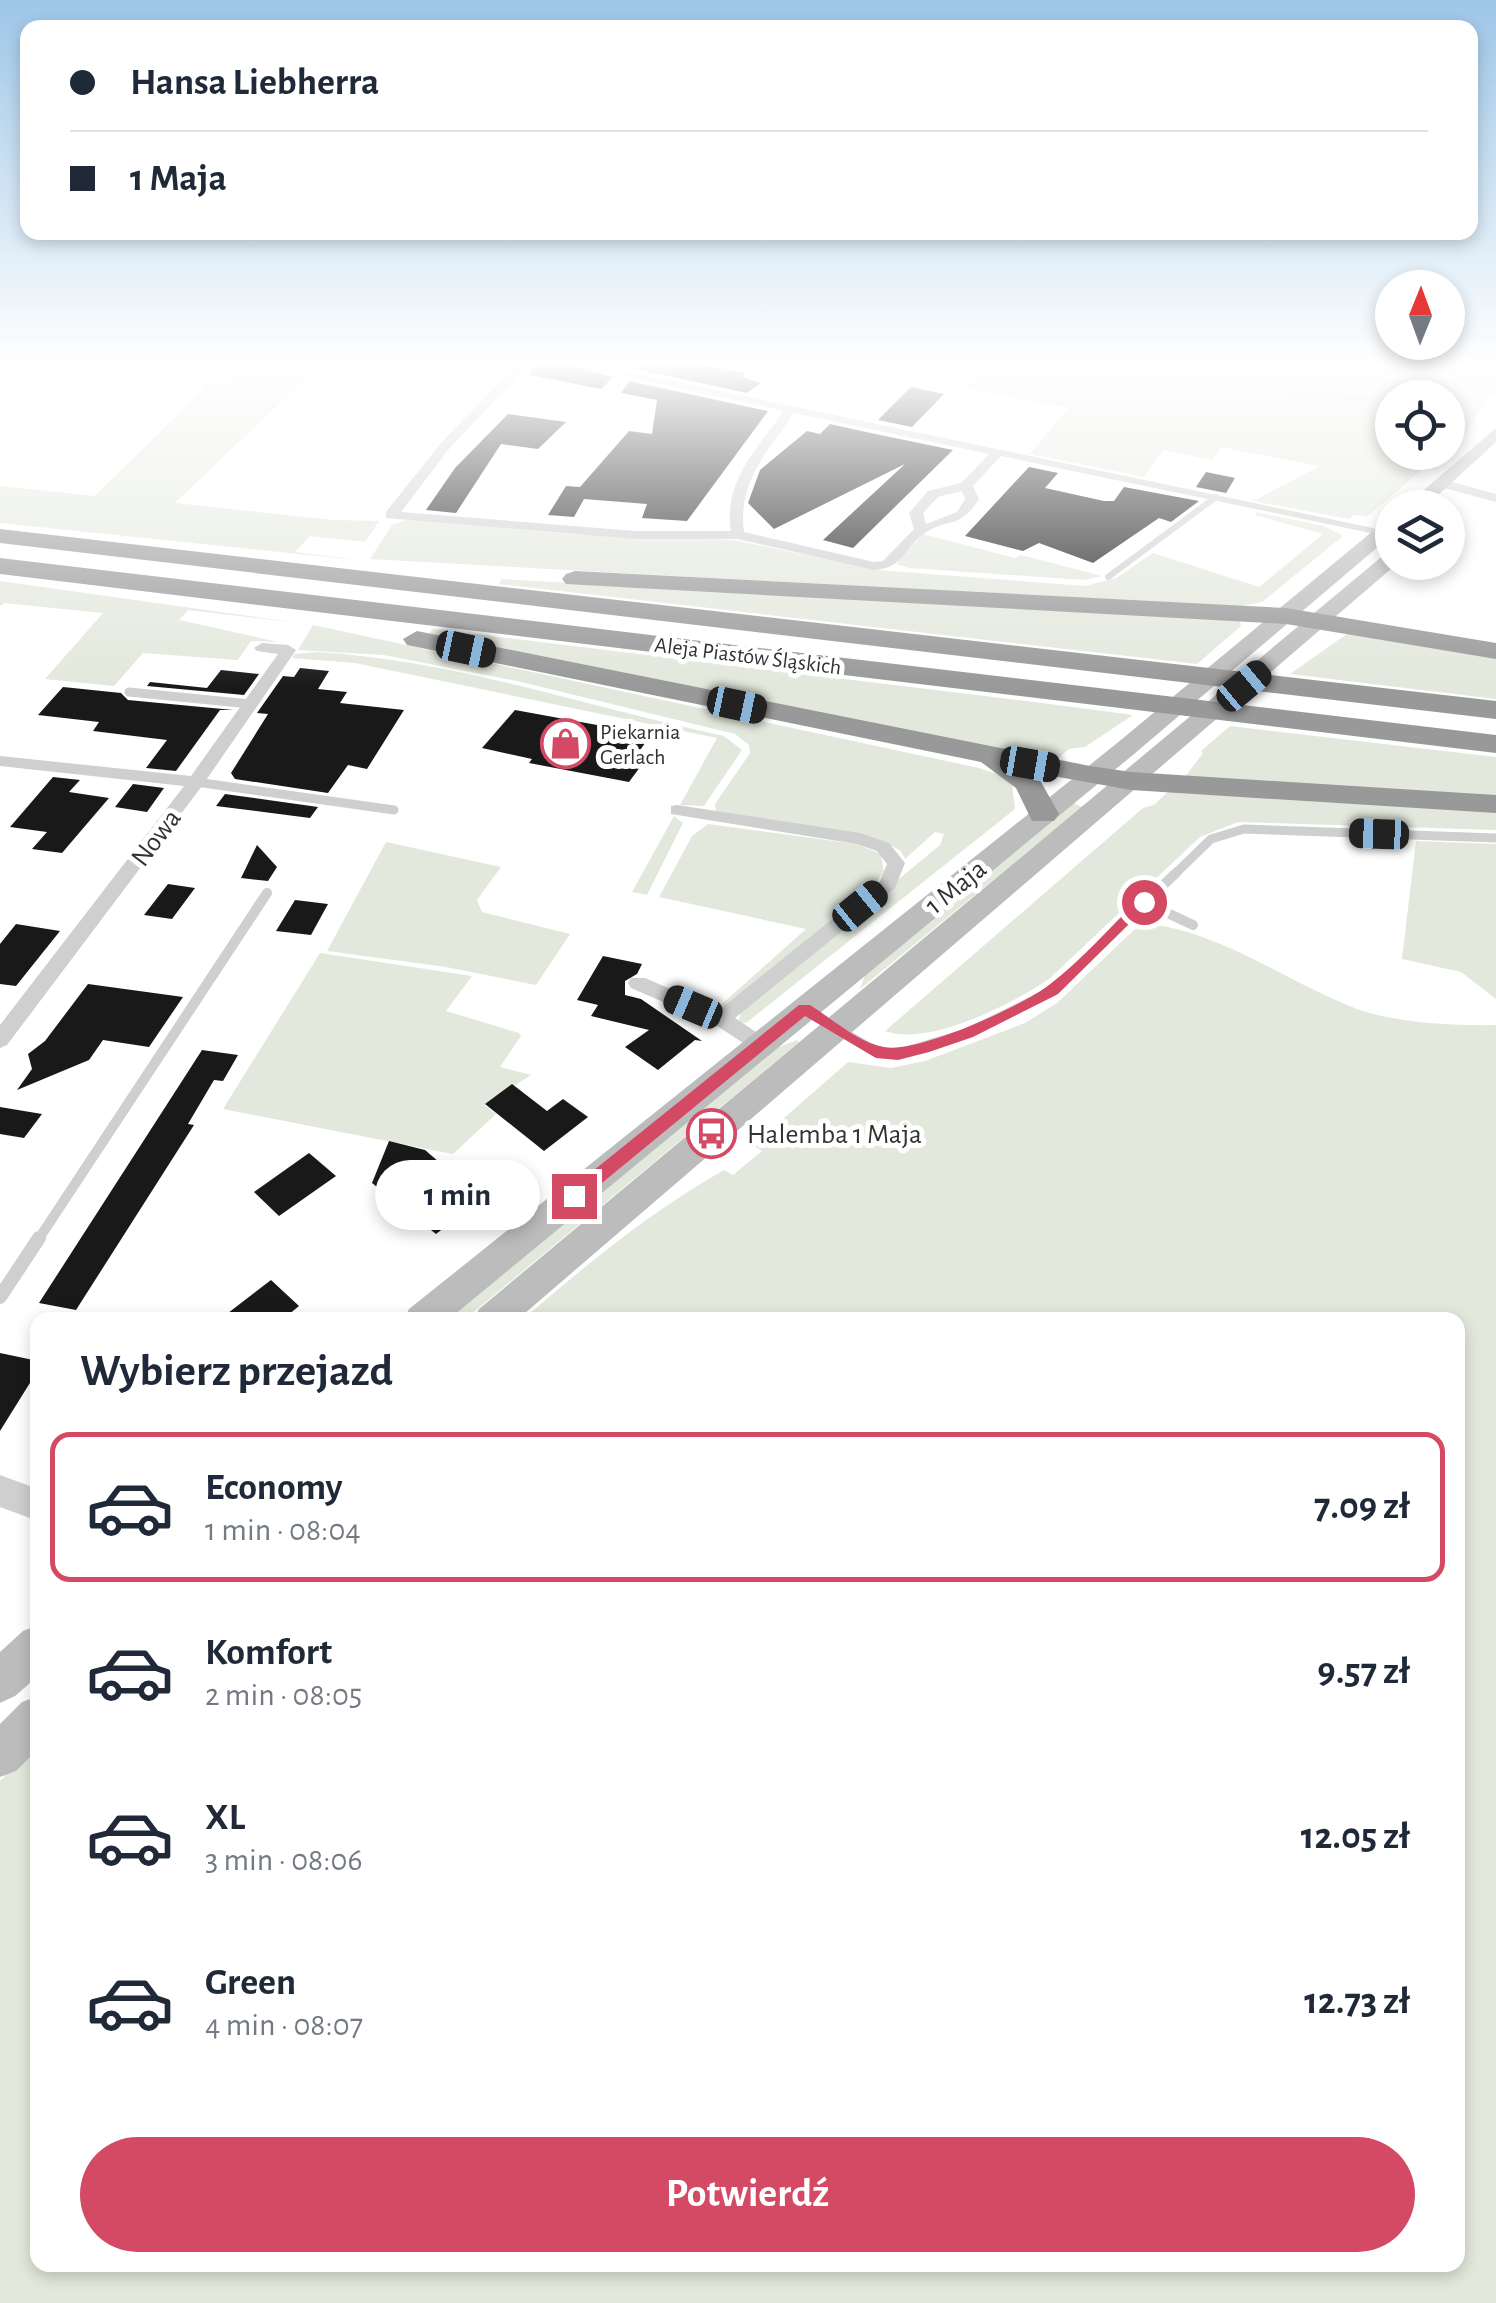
<!DOCTYPE html>
<html lang="pl">
<head>
<meta charset="utf-8">
<style>
  body { margin:0; font-family:"Alegreya Sans",sans-serif; background:#f2f2f3; color:#1f2937; height:100vh; display:flex; flex-direction:column; font-size:38px; white-space:nowrap }
  * { box-sizing:border-box; margin:0 }
  p { font-size:32px; color:#747a83 }
  .icon { flex:none; width:55px; height:55px; fill:none; stroke:currentColor; stroke-width:2; stroke-linecap:round; stroke-linejoin:round }
  .map { position:relative; flex:1; overflow:hidden }
  .side { position:absolute; left:30px; top:1312px; width:1435px; height:960px; display:flex; flex-direction:column; background:#fff; border-radius:20px; box-shadow:0 5px 15px #0003 }
  .side>* { flex:none }
  .hud { position:absolute; left:20px; top:20px; width:1458px; height:220px; border-radius:20px; box-shadow:0 5px 15px #0003; display:grid; align-content:center; height:220px; padding:0 50px; background:#fff }
  .needle { width:65px; rotate:1deg }
  .controls { position:absolute; left:1375px; top:270px; display:grid; gap:20px }
  .controls a { display:grid; place-items:center; width:90px; height:90px; border-radius:50%; background:#fff; box-shadow:0 5px 15px #0003; font-size:50px }
  .end { position:absolute; width:45px; height:45px; margin:-22px; border:12px solid #d44a64; background:#fff; box-shadow:0 0 0 5px #fff }
  .from { border-radius:50% }
  .bubble { position:absolute; height:70px; border-radius:35px; background:#fff; box-shadow:0 5px 15px #0003; font-size:32px; font-weight:700; line-height:70px; text-align:center }
  .car { position:absolute; width:30px; height:60px; margin:-30px -15px; border-radius:12px; box-shadow:0 0 8px 2px #0007; background:linear-gradient(#222 24%,#8ab4d8 0 40%,#222 0 76%,#8ab4d8 0 86%,#222 0) }
  .hud b { display:flex; align-items:center; gap:35px; height:95px; font-size:38px }
  .hud b+b { border-top:2px solid #e0e1e3 }
  .hud i { width:25px; height:25px; background:#1f2937 }
  ul { padding:0; list-style:none }
  li { display:flex; align-items:center; gap:30px; height:150px; margin:0 20px 15px; padding:0 30px; border:5px solid transparent; border-radius:20px }
  li div { flex:1 }
  li b { display:block; font-size:38px }
  li em { font-style:normal; font-weight:700 }
  li.active { border-color:#d44a64 }
  li>.icon { width:90px; height:90px; stroke-width:1.5 }
  h2 { padding:0 50px; font-size:45px; line-height:120px }
  .primary-button { display:flex; gap:20px; margin-top:auto; padding:20px 50px }
  .primary-button a { flex:1; height:115px; border-radius:60px; background:#d44a64; color:#fff; font-size:40px; font-weight:700; line-height:115px; text-align:center }
  .map>svg:first-child { display:block }
</style>
</head>
<body>
<div class="map">
<svg width="1496" height="2303" viewBox="0 0 1496 2303">
  <rect width="100%" height="100%" fill="#fff"/>
  <!-- green -->
  <path fill="#e3e8dc" d="M297 364H321L175 503 332 520 379 521 365 542 310 536 295 552 366 561 0 523V486L95 496 204 388 203 384Z
    M985 364H1005L1024 373 1088 385 1028 372 1010 364H1496V395L1490 394 1469 429 1450 446 1448 398H1392V452L1435 453V458L1368 516 1354 515 1349 519 1253 501 1320 466 1221 447 1212 460 1163 450 1144 477 1030 454 1068 408 961 387Z
    M1257 512 1324 526 1343 536 1262 602 1236 607 370 559 392 525 409 519 570 534 734 540 878 570 1085 586 1116 578 1153 553 1259 587 1323 534 1255 515Z
    M923 534 1015 558 1021 555 1102 576 1084 580 909 568 896 564Z
    M501 579 1239 619 1241 626 1197 664 499 584Z
    M0 581 299 623 188 610 179 620 278 642 251 641 238 660 143 653 114 686 45 679 103 613 4 603 0 606Z
    M313 625 979 768 1003 776 1012 784 1015 809 746 1023 739 1022 741 1010 940 845 944 834 935 832 905 859 901 851 885 842 716 811 715 804 750 753 749 745 735 734 517 681 384 655 298 650Z
    M433 629 1042 703 1133 715 1085 747 1069 749 1054 762 428 634Z
    M1351 631 1496 657V699L1290 674Z
    M317 652C456 660 589 708 724 736L742 750 704 806 680 805 717 738 355 663 292 658 295 654Z
    M1230 726 1496 757V797L1185 777 1203 753 1201 751Z
    M1171 789 1496 811V830L1238 822 1200 837 1049 979C1012 1004 929 1047 885 1031L1143 808 1154 805Z
    M1073 803 1082 807 860 989 866 972Z
    M674 816 683 823 647 895 632 892Z
    M708 824 857 844 881 854 884 872 872 888 723 1010H715L806 929 659 897 692 836Z
    M1416 841 1496 844V999L1461 972 1402 959Z
    M386 842 501 867 477 900 482 912 570 934 536 985 446 967 327 951Z
    M1149 924C1224 933 1288 983 1357 1009 1396 1023 1455 1026 1496 1025V2303H0V1781L37 1744 38 2265H1458V1320H522C586 1265 650 1212 724 1170L733 1175 762 1151 753 1145 848 1062 891 1068 925 1061 1025 1023 1057 1003 1137 927Z
    M320 953 472 976 446 1011 519 1033 521 1036 500 1067 531 1075 484 1105 496 1114 453 1154 223 1109Z
    M797 1040 799 1042 464 1320H442L771 1050Z"/>
  <g fill="none" stroke-linecap="round" stroke-linejoin="round">
    <!-- stream -->
    <path stroke="#cce0e6" stroke-width="5" d="M1007 364 1027 373 1077 383
      M1220 381 1392 403"/>
  </g>
  <!-- building -->
  <path fill="#191919" d="M533 364H566L613 377 601 389 530 375Z
    M639 364H698L746 373 742 377 761 383 747 393 636 369Z
    M629 381 768 411 687 521 642 518 647 504 584 499 574 517 548 515 566 486 580 487 629 431 652 434 657 400 621 393Z
    M911 387 944 394 912 427 878 420Z
    M508 414 566 422 538 449 501 444 456 513 426 510 455 468Z
    M830 424 866 432 953 450 853 548 823 540 905 464 774 529 748 503 760 470 807 431 820 434Z
    M1029 467 1058 473 1045 488 1104 501H1114L1124 487 1199 501 1171 522 1159 518 1093 563 1039 543 1023 551 965 536Z
    M1206 472 1235 478 1226 493 1196 487Z
    M300 668 329 671 318 689 347 692 340 703 404 710 367 769 348 765 328 793 235 779 231 773 268 714 257 713 283 676 294 677Z
    M221 670 259 674 244 695 147 686 150 682 207 688Z
    M63 687 121 693 128 700 233 710H220L176 771 146 768 167 740 93 731 99 722 38 715Z
    M515 710 608 727 606 730 648 739 635 757 646 759 629 782 529 763 532 759 482 748Z
    M53 777 80 780 69 792 109 798 62 853 32 849 47 832 10 827Z
    M133 784 164 788 147 812 115 807Z
    M225 794 318 807 310 818 216 806Z
    M257 845 277 867 268 881 241 878Z
    M168 884 195 888 172 919 144 915Z
    M295 900 328 904 311 935 276 931Z
    M16 924 60 931 16 986 0 984V944Z
    M603 956 642 964 637 974 625 981V995L641 999 702 1041 695 1040 658 1070 625 1047 649 1030 591 1016 598 1005 577 1000Z
    M88 984 183 997 149 1047 103 1040 89 1060 17 1090 32 1069 28 1054 45 1041Z
    M202 1050 238 1055 223 1081 214 1080 188 1124 194 1125 76 1310 39 1303Z
    M512 1084 547 1111 563 1099 588 1117 544 1151 485 1104Z
    M0 1107 42 1114 24 1138 0 1134Z
    M389 1141 425 1150 482 1199 436 1234 372 1183Z
    M309 1153 336 1176 279 1216 254 1192Z
    M271 1280 299 1306 282 1320H219Z
    M0 1353 38 1361V1370L0 1431Z"/>
  <g fill="none" stroke-linecap="round" stroke-linejoin="round">
    <!-- service-far3 -->
    <path stroke="#cfcfcf" stroke-width="6" d="M1108 577 1216 497"/>
    <!-- service-far2 -->
    <path stroke="#cfcfcf" stroke-width="9" d="M129 692 250 704
      M196 782 394 810
      M1174 875 1211 839 1244 829 1496 838"/>
    <!-- service-far1 -->
    <path stroke="#cfcfcf" stroke-width="10" d="M1144 902 1193 925
      M804 1009 876 1052 898 1054 968 1033 1053 991 1177 872
      M38 1240 267 893"/>
    <!-- service -->
    <path stroke="#cfcfcf" stroke-width="14" d="M0 1297 39 1238"/>
    <!-- minor -->
    <path fill="#cfcfcf" fill-rule="evenodd" d="M517 364H529L449 449 401 512 635 531H731C723 482 757 448 784 411L570 364H592L1392 532 1385 536 1001 456 973 486 979 499C959 530 950 517 925 533 904 548 904 568 874 570L738 539H635L386 518V512L441 443ZM794 413 989 454 961 483 928 491 909 513 914 529 883 561 874 562 744 532C737 483 768 451 794 413ZM962 491 965 499 957 512 926 524 923 513 938 497Z
      M1441 479 1496 494V502L1436 486 1434 483Z
      M262 643 288 645 296 650 202 786 7 1045 0 1048V1025L184 786 0 766V756L191 776 278 654 257 651 254 648Z
      M677 805 860 833 889 843 905 863 895 888 735 1018 768 1040 771 1045 768 1050H754L714 1024 631 988 628 983 631 978H645L719 1010 880 881 887 864 877 851 857 844 671 814V806Z"/>
    <!-- tertiary -->
    <path fill="#cfcfcf" fill-rule="evenodd" d="M0 1475 38 1489V1521L0 1507Z"/>
    <!-- secondary -->
    <path fill="#bcbcbc" fill-rule="evenodd" d="M1496 428V442L1424 508H1403Z
      M1392 519V535L1134 754 448 1320H404L409 1309 1116 744 1385 521Z
      M1392 552V562H1399L517 1320H474L479 1309 1385 554Z
      M38 1625V1676L15 1696 0 1703V1652L23 1631Z
      M38 1696V1749L16 1771 0 1777V1724L22 1702Z"/>
    <!-- motorway -->
    <path fill="#999" fill-rule="evenodd" d="M0 529 1496 701V719L0 543Z
      M0 558 1496 735V753L0 574Z
      M575 571 1286 608 1496 643V659L1286 624 566 584 562 579 566 574Z
      M417 631 1090 766 1131 772 1496 795V813L1131 790 1036 773 1059 814 1054 821H1032L1016 788 981 762 407 645 403 639Z"/>
  </g>
  <!-- sky -->
  <linearGradient id="sky" x2="0" y2="1"><stop stop-color="#9dc6e7"/><stop offset="0.53" stop-color="#fff"/><stop offset="1" stop-color="#fff" stop-opacity="0"/></linearGradient>
  <rect width="1496" height="686" fill="url(#sky)"/>
  <!-- route -->
  <path fill="#d44a64" d="M1139 899 1151 902 1058 994 973 1037 929 1052 898 1060 876 1058 805 1016 580 1201H568V1191L799 1005H810C831 1018 859 1043 884 1047 917 1054 1022 1006 1049 985 1082 960 1110 927 1139 899Z"/>
  <!-- icons -->
  <defs>
    <symbol id="shop-ring" viewBox="-11 -11 22 22"><circle r="9.5" fill="#fff" stroke="#d44a64" stroke-width="1.5"/><path d="M-5-2.5h2.3a2.7 3.5 0 0 1 5.4 0H5L5.5 6h-11ZM-1.5-2.5h3a1.5 2.3 0 0 0-3 0Z" fill="#d44a64"/></symbol>
    <symbol id="bus-ring" viewBox="-11 -11 22 22"><circle r="9.5" fill="#fff" stroke="#d44a64" stroke-width="1.5"/><path d="M-5-6H5V4H4V6H2V4H-2V6H-4V4H-5ZM-3.5-4V0h7V-4ZM-3.5 1.2v1.5H-2V1.2ZM2 1.2v1.5H3.5V1.2Z" fill="#d44a64"/></symbol>
  </defs>
  <g fill-rule="evenodd">
    <use href="#shop-ring" x="538" y="716" width="55" height="55"/>
    <use href="#bus-ring" x="684" y="1106" width="55" height="55"/>
  </g>
  <g text-anchor="middle" stroke-width="10" stroke-linejoin="round" paint-order="stroke">
    <!-- far-street labels -->
    <g font-size="22" fill="#323232" stroke="#fff">
      <text transform="translate(748 655) rotate(7)" y="8">Aleja Piastów Śląskich</text>
    </g>
    <!-- far-poi labels -->
    <g font-size="22" fill="#323232" stroke="#fff" text-anchor="start">
      <text x="600" y="739">Piekarnia<tspan x="600" dy="25">Gerlach</tspan></text>
    </g>
    <!-- street labels -->
    <g font-size="28" fill="#323232" stroke="#fff">
      <text transform="translate(155 837) rotate(-53)" y="10">Nowa</text>
      <text transform="translate(955 886) rotate(-39)" y="10">1 Maja</text>
    </g>
    <!-- poi labels -->
    <g font-size="28" fill="#323232" stroke="#fff" text-anchor="start">
      <text x="747" y="1143">Halemba 1 Maja</text>
    </g>
  </g>
</svg>
<div class="controls">
<a><svg class="needle" viewBox="-14 -14 28 28"><path d="M0-13l5 13h-10z" fill="#e53935"/><path d="M0 13l5-13h-10z" fill="#747a83"/></svg></a>
<a><svg class="icon" aria-label="locate" viewBox="0 0 24 24"><circle cx="12" cy="12" r="6"/><path d="M12 2v4M12 18v4M2 12h4M18 12h4"/></svg></a>
<a><svg class="icon" aria-label="layers" viewBox="0 0 24 24"><path d="M12 4l9 5-9 5-9-5zM3 14l9 5 9-5"/></svg></a>
</div>
<i class="end from" style="left:1144px;top:902px"></i>
<i class="end" style="left:574px;top:1196px"></i>
<div class="bubble" style="left:375px;top:1160px;width:165px">1 min</div>
<i class="car" style="left:466px;top:649px;rotate:102deg"></i>
<i class="car" style="left:1244px;top:686px;rotate:50deg"></i>
<i class="car" style="left:737px;top:705px;rotate:102deg"></i>
<i class="car" style="left:1030px;top:764px;rotate:100deg"></i>
<i class="car" style="left:1379px;top:834px;rotate:272deg"></i>
<i class="car" style="left:860px;top:906px;rotate:51deg"></i>
<i class="car" style="left:693px;top:1007px;rotate:293deg"></i>
<div class="hud">
<b><i class="from"></i>Hansa Liebherra</b>
<b><i></i>1 Maja</b>
</div>
<section class="side">
<h2>Wybierz przejazd</h2>
<ul>
<li class="active"><svg class="icon" aria-label="car" viewBox="0 0 24 24"><path d="M5 17H2v-5l4-1 3-4h7l3 4 3 1v5h-3M9 17h6M6 11h13"/><circle cx="7" cy="17" r="2"/><circle cx="17" cy="17" r="2"/></svg><div><b>Economy</b><p>1 min · 08:04</p></div><em>7.09 zł</em></li>
<li><svg class="icon" aria-label="car" viewBox="0 0 24 24"><path d="M5 17H2v-5l4-1 3-4h7l3 4 3 1v5h-3M9 17h6M6 11h13"/><circle cx="7" cy="17" r="2"/><circle cx="17" cy="17" r="2"/></svg><div><b>Komfort</b><p>2 min · 08:05</p></div><em>9.57 zł</em></li>
<li><svg class="icon" aria-label="car" viewBox="0 0 24 24"><path d="M5 17H2v-5l4-1 3-4h7l3 4 3 1v5h-3M9 17h6M6 11h13"/><circle cx="7" cy="17" r="2"/><circle cx="17" cy="17" r="2"/></svg><div><b>XL</b><p>3 min · 08:06</p></div><em>12.05 zł</em></li>
<li><svg class="icon" aria-label="car" viewBox="0 0 24 24"><path d="M5 17H2v-5l4-1 3-4h7l3 4 3 1v5h-3M9 17h6M6 11h13"/><circle cx="7" cy="17" r="2"/><circle cx="17" cy="17" r="2"/></svg><div><b>Green</b><p>4 min · 08:07</p></div><em>12.73 zł</em></li>
</ul>
<div class="primary-button"><a>Potwierdź</a></div>
</section>
</div>
</body>
</html>
